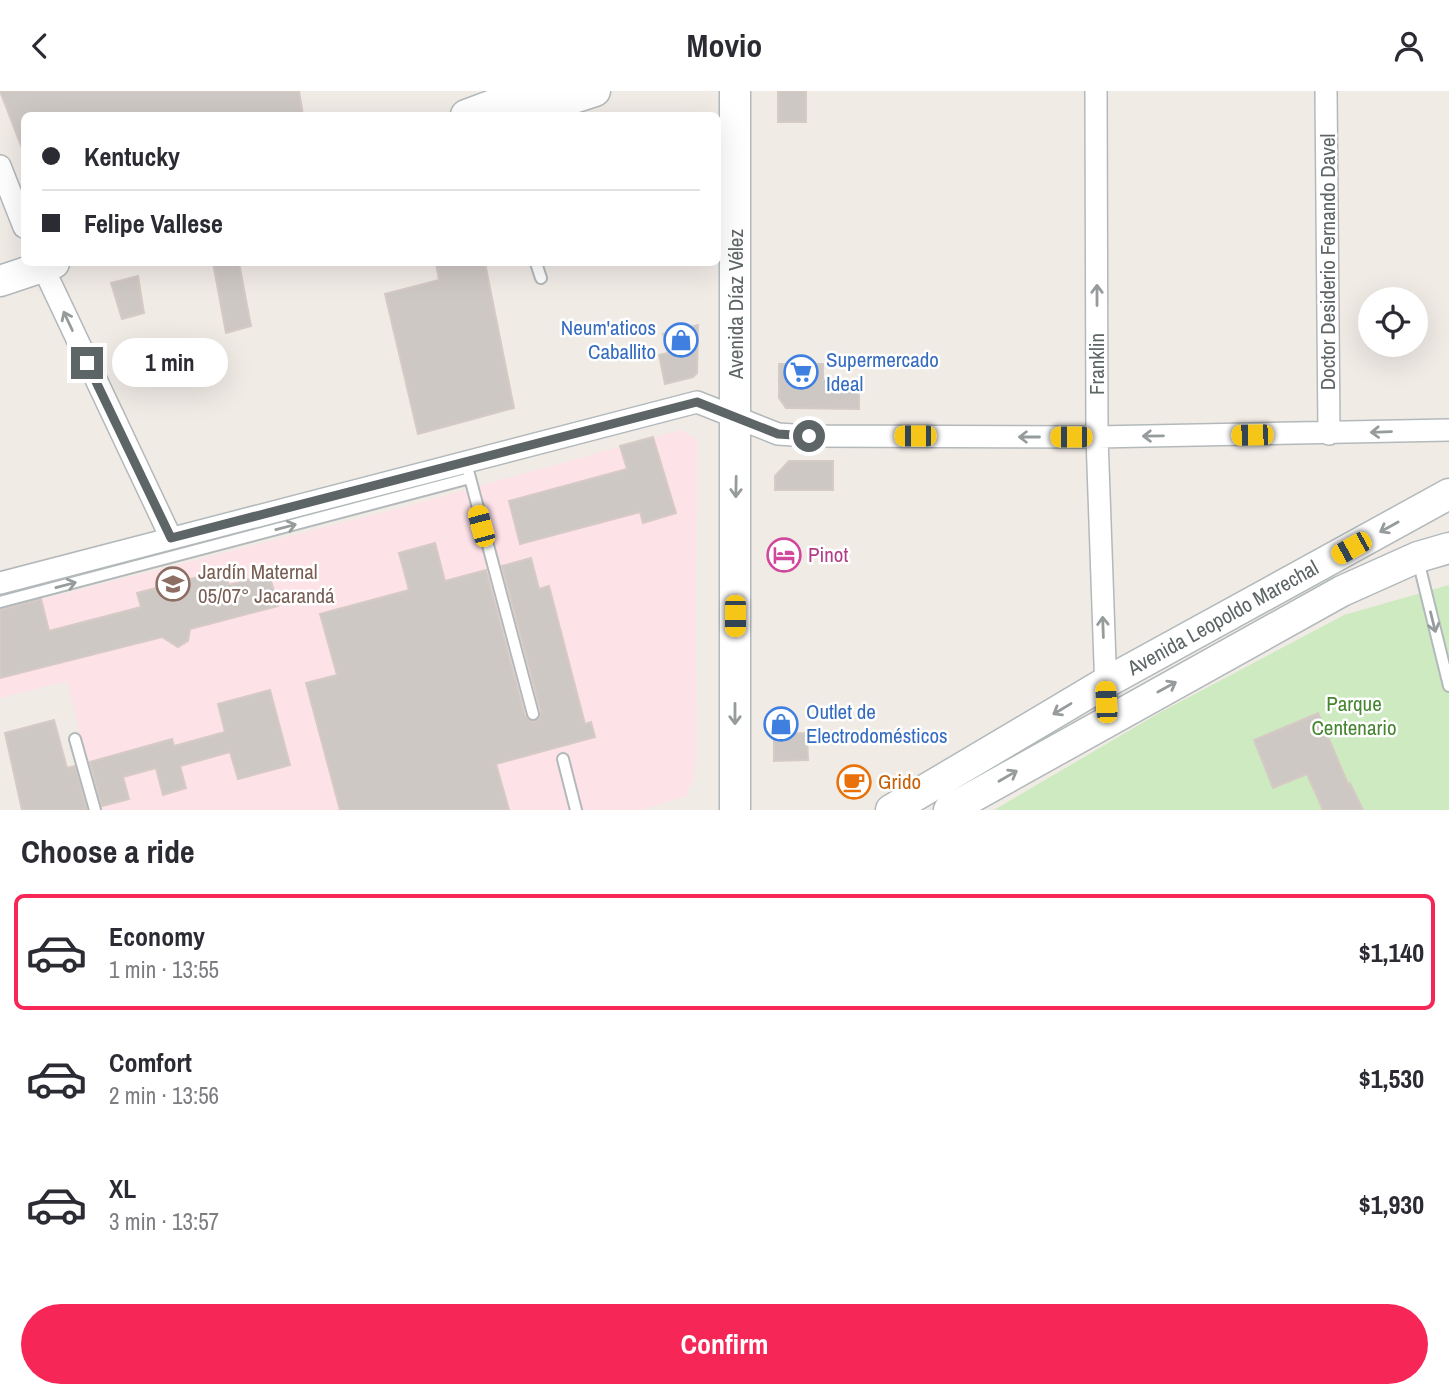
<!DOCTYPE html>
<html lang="en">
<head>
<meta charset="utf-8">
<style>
  body { margin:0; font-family:"Archivo Narrow",sans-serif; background:#f2f2f3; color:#2b2b33; height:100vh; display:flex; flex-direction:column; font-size:26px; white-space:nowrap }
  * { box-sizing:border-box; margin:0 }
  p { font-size:23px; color:#7c7c81 }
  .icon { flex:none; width:38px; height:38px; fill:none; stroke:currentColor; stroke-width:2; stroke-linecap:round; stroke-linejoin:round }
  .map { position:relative; height:719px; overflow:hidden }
  .panel { display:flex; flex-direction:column; background:#fff; flex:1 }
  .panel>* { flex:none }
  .hud { position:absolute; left:21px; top:21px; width:700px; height:154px; border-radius:10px; box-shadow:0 7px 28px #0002; display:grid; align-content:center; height:154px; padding:0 21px; background:#fff }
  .fabs { position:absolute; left:1358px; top:196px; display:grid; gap:14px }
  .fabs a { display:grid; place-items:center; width:70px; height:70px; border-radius:50%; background:#fff; box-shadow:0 7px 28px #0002; font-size:35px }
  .end { position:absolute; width:32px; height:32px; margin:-16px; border:9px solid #5d6567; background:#fff; box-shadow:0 0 0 4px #fff }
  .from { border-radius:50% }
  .bubble { position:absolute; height:49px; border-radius:24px; background:#fff; box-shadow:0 7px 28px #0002; font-size:23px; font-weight:700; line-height:49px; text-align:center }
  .car { position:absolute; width:21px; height:42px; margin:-21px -10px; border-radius:9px; box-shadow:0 0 5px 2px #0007; background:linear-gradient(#f5c518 24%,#345 0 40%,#f5c518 0 76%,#345 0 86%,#f5c518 0) }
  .hud b { display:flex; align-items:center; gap:24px; height:66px; font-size:26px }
  .hud b+b { border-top:2px solid #e1e1e2 }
  .hud i { width:18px; height:18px; background:#2b2b33 }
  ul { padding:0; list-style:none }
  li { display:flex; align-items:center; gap:21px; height:116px; margin:0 14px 10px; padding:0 7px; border:4px solid transparent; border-radius:10px }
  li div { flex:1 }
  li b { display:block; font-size:26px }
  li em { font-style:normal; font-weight:700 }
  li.active { border-color:#f62657 }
  li>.icon { width:63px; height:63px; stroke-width:1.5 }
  h2 { padding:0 21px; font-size:32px; line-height:84px }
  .cta { display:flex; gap:14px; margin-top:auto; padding:14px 21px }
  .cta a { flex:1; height:80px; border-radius:42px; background:#f62657; color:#fff; font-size:28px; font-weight:700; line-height:80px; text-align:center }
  header { display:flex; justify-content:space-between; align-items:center; height:91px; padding:0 21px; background:#fff; font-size:32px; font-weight:700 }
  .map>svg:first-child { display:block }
</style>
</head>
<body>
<header><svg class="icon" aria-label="back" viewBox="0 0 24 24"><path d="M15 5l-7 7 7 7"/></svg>Movio<svg class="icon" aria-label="person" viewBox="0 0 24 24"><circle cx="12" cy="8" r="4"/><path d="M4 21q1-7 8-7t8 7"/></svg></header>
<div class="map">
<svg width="1449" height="719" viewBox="0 0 1449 719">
  <rect width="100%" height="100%" fill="#f1ebe6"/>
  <!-- medical -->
  <path fill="#fde2e8" d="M681 339 697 349 695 684 686 705 641 719H99L67 590 0 607V519L404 416Z"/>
  <!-- green -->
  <path fill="#ceeac1" d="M1449 494V719H994L1159 622 1344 524Z"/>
  <!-- building -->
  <path fill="#cec8c5" stroke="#d6cac4" stroke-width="2" d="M0 0H299L303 24H24L23 60Z
    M778 0H806V31H778Z
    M213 172H239L251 235 226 242Z
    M436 172H485L514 317 418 343 385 203 439 189Z
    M138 185 144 222 122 228 111 192Z
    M698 234 697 282 693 286 665 293 659 264 668 262 663 243Z
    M779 273H823V289H859V318L786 317 779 307Z
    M653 346 676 422 643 432 640 421 520 453 509 410 627 378 620 355Z
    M789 370H833V399H775V385Z
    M435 452 445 490 486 479 525 625 534 631 539 628 541 621 502 475 531 467 539 498 549 495 585 633 591 631 595 646 496 673 509 719H340L306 592 337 584 320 523 409 499 399 462Z
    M225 479 229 494 269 483 278 515 190 538 188 550 178 556 162 546 0 587V519L41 508 49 540 141 516 137 502Z
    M270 599 290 674 238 688 230 661 180 675 186 697 163 704 156 677 123 686 129 708 102 715 90 671 172 648 174 655 225 641 218 613Z
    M1318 622 1348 693 1350 692 1363 719H1323L1307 683 1273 697 1254 649Z
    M54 629 67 677 75 675 87 719H22L5 642Z
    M807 642 808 669 774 670V643Z"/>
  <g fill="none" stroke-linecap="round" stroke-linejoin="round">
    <defs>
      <path id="lane" d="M536 172 541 187
        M469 383 533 623
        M1418 469 1449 595
        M0 511 470 387
        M75 648 95 719
        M563 668 576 719"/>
      <path id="street" d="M1096 0 1097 346 1107 629
        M1326 0 1329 343
        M0 75 24 136
        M41 172 171 447
        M0 492 697 311 778 343 809 345 1097 346 1449 339"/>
      <path id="secondary" d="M735 0V719
        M466 24 531 0
        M521 24 595 0
        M0 190 54 172
        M891 719 1105 592 1449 403
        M949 719 1342 500 1418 466 1449 457"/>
    </defs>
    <!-- lane casing -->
    <use href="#lane" stroke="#b3b9bb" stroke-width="14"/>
    <!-- street casing -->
    <use href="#street" stroke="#b3b9bb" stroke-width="24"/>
    <!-- secondary casing -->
    <use href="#secondary" stroke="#b2b9bb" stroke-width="33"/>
    <!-- lane -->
    <use href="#lane" stroke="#fff" stroke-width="10"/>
    <!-- street -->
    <use href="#street" stroke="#fff" stroke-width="21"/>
    <!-- secondary -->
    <use href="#secondary" stroke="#fff" stroke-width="30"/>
  </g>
  <!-- one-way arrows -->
  <defs><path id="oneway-shaft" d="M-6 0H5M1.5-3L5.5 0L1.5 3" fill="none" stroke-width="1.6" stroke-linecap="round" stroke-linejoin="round" transform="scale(1.75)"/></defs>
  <g stroke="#969b9c">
    <use href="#oneway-shaft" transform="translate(1097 204) rotate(-90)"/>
    <use href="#oneway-shaft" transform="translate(68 230) rotate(-115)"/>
    <use href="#oneway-shaft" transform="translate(1381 341) rotate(178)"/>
    <use href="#oneway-shaft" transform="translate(1153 345) rotate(179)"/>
    <use href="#oneway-shaft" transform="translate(1029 346) rotate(-180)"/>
    <use href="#oneway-shaft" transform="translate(736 396) rotate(91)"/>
    <use href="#oneway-shaft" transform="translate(286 436) rotate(-15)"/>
    <use href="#oneway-shaft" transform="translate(1389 436) rotate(151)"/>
    <use href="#oneway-shaft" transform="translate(66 494) rotate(-15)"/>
    <use href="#oneway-shaft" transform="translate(1433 531) rotate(76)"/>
    <use href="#oneway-shaft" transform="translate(1103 536) rotate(-92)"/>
    <use href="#oneway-shaft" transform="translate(1167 596) rotate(-29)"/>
    <use href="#oneway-shaft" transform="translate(1062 618) rotate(149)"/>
    <use href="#oneway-shaft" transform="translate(735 623) rotate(90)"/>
    <use href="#oneway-shaft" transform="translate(1008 685) rotate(-30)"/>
  </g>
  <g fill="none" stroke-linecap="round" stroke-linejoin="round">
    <!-- route -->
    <path stroke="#5d6567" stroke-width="9" d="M87 272 171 447 697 311 778 343 809 345"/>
  </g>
  <!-- icons -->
  <defs>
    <symbol id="shop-ring" viewBox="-11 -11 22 22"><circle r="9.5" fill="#fff" stroke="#3f7fe0" stroke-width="1.5"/><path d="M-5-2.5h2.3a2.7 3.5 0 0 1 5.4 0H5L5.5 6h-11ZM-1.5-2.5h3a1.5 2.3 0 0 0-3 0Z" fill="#3f7fe0"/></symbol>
    <symbol id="supermarket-ring" viewBox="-11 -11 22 22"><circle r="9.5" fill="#fff" stroke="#3f7fe0" stroke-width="1.5"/><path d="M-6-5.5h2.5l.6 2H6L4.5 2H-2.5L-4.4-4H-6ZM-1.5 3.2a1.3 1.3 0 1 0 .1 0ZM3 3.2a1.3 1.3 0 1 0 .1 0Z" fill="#3f7fe0"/></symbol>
    <symbol id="hotel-ring" viewBox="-11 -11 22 22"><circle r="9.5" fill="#fff" stroke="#d1479c" stroke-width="1.5"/><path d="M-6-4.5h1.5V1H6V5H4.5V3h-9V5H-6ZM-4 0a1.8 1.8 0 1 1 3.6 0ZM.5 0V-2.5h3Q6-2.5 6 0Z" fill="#d1479c"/></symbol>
    <symbol id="school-ring" viewBox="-11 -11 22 22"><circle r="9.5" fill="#fff" stroke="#8d6e63" stroke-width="1.5"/><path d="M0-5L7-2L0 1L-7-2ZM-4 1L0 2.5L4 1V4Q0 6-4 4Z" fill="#8d6e63"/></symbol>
    <symbol id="cafe-ring" viewBox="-11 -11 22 22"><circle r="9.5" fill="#fff" stroke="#e8710a" stroke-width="1.5"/><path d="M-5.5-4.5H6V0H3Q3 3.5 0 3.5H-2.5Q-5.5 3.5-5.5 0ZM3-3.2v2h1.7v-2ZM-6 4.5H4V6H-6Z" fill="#e8710a"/></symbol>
  </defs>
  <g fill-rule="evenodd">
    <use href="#shop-ring" x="662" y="230" width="38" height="38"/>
    <use href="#supermarket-ring" x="782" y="262" width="38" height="38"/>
    <use href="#hotel-ring" x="765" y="445" width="38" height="38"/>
    <use href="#school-ring" x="154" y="474" width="38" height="38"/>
    <use href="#shop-ring" x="762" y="614" width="38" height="38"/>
    <use href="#cafe-ring" x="835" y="672" width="38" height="38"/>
  </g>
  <g text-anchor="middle" stroke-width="5" stroke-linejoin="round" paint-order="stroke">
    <!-- street labels -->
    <g font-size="21" fill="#5d6567" stroke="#fff">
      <text transform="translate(1328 171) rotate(-90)" y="7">Doctor Desiderio Fernando Davel</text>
      <text transform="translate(736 213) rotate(-90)" y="7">Avenida Díaz Vélez</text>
      <text transform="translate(1097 273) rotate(-90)" y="7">Franklin</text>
      <text transform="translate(1223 527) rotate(-29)" y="7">Avenida Leopoldo Marechal</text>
    </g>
    <!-- shop labels -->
    <g font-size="21" fill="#366cbe" stroke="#fff" text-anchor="start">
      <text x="656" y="244" text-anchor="end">Neum'aticos<tspan x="656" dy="24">Caballito</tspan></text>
      <text x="826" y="276">Supermercado<tspan x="826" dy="24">Ideal</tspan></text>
      <text x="806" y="628">Outlet de<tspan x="806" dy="24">Electrodomésticos</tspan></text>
    </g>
    <!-- hotel labels -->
    <g font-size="21" fill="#b23c85" stroke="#fff" text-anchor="start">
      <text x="808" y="471">Pinot</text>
    </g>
    <!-- education labels -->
    <g font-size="21" fill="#785e54" stroke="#fff" text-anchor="start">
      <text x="198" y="488">Jardín Maternal<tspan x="198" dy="24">05/07° Jacarandá</tspan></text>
    </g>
    <!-- park labels -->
    <g font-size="21" fill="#45852f" stroke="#fff">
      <text x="1354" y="620">Parque<tspan x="1354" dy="24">Centenario</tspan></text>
    </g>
    <!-- food labels -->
    <g font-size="21" fill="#c56008" stroke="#fff" text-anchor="start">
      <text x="878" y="698">Grido</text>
    </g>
  </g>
</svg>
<div class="fabs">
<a><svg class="icon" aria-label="locate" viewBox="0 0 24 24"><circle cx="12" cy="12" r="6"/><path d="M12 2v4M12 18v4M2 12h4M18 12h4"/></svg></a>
</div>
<i class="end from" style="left:809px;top:345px"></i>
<i class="end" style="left:87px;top:272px"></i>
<div class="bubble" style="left:112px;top:247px;width:116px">1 min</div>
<i class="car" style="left:1252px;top:344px;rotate:269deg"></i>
<i class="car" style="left:915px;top:345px;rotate:270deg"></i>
<i class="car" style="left:1071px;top:346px;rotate:270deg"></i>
<i class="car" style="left:481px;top:435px;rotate:345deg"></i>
<i class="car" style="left:1351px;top:457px;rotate:241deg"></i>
<i class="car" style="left:735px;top:525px;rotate:180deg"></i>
<i class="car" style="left:1106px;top:611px;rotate:357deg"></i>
<div class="hud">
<b><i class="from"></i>Kentucky</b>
<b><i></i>Felipe Vallese</b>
</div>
</div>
<section class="panel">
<h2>Choose a ride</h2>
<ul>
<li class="active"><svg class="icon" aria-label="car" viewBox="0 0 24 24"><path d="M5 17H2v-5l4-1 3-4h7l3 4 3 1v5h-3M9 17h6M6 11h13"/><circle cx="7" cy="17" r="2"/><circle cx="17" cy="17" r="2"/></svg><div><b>Economy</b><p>1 min · 13:55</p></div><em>$1,140</em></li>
<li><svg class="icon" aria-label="car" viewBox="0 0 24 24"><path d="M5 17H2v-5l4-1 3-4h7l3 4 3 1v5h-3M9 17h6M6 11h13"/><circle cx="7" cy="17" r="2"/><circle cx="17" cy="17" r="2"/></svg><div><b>Comfort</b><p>2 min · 13:56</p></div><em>$1,530</em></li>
<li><svg class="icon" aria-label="car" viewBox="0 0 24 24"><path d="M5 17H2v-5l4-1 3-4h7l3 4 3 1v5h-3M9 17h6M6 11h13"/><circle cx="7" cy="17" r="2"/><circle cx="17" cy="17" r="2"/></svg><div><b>XL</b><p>3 min · 13:57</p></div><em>$1,930</em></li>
</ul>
<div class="cta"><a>Confirm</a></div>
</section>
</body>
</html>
